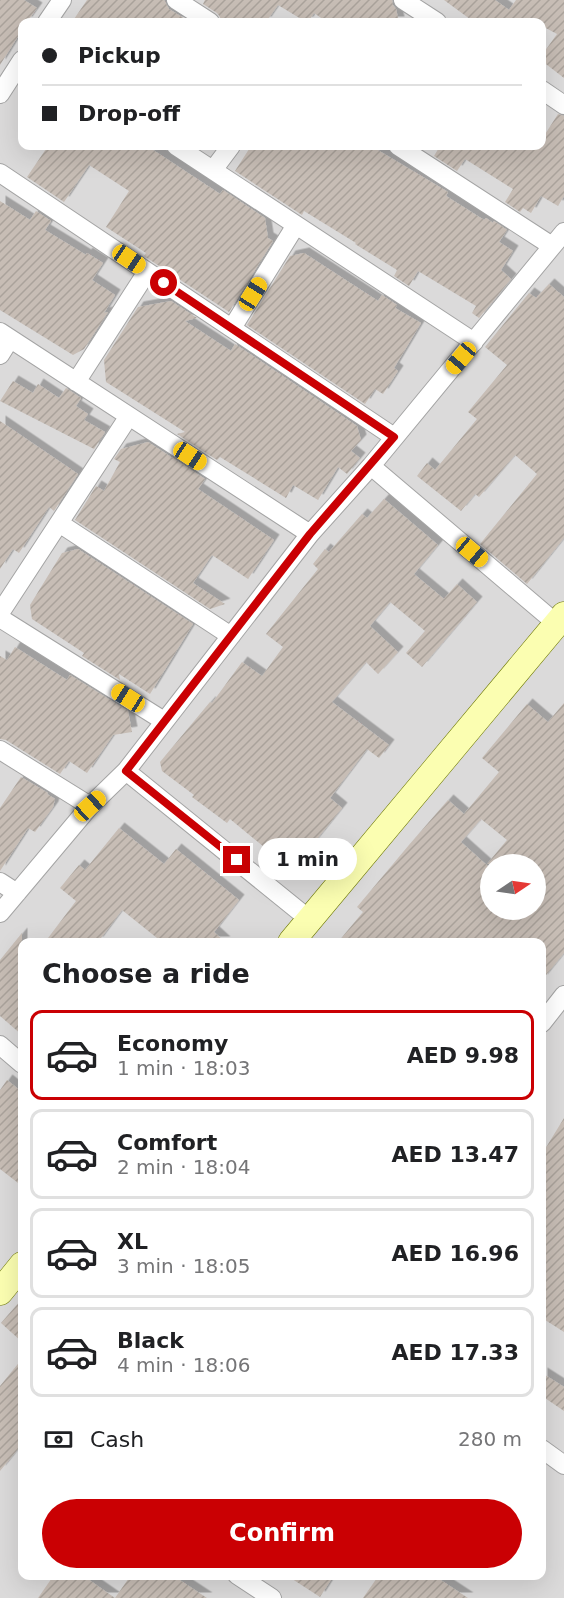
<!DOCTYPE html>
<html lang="en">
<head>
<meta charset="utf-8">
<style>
  body { margin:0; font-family:"DejaVu Sans",sans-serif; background:#f2f2f2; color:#202124; height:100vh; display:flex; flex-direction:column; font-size:22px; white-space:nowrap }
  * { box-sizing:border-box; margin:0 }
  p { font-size:20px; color:#757577 }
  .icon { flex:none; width:33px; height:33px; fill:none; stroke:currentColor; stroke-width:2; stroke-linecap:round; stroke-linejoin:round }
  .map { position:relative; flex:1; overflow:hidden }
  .details { position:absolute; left:18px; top:938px; width:528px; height:642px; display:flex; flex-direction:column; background:#fff; border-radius:12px; box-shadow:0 6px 24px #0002 }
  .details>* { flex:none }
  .top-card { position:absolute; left:18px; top:18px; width:528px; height:132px; border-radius:12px; box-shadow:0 6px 24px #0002; display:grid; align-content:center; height:132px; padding:0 24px; background:#fff }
  .needle { width:39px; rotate:77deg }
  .fabs { position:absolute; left:480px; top:854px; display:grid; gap:12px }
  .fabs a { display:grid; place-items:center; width:66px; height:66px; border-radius:50%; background:#fff; box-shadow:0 6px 24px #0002; font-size:30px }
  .end { position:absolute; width:27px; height:27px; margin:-14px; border:8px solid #ca0003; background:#fff; box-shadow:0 0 0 3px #fff }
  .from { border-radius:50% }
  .bubble { position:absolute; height:42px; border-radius:21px; background:#fff; box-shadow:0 6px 24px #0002; font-size:20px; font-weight:800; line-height:42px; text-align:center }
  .car { position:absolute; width:18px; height:36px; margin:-18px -9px; border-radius:8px; box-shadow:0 0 4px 2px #0007; background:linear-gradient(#f5c518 24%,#345 0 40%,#f5c518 0 76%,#345 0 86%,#f5c518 0) }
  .top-card b { display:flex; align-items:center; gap:21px; height:57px; font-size:22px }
  .top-card b+b { border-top:2px solid #e0e0e0 }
  .top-card i { width:15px; height:15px; background:#202124 }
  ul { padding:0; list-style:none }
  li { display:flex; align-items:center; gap:18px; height:90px; margin:0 12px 9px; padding:0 12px; border:3px solid #e0e0e0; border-radius:12px }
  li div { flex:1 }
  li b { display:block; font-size:22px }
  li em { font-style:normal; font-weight:800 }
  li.active { border-color:#ca0003 }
  li>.icon { width:54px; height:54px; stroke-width:1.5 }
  h2 { padding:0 24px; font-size:27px; line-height:72px }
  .pay { display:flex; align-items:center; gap:15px; height:66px; padding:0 24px; font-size:22px }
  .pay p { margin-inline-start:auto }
  .primary-button { display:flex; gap:12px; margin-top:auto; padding:12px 24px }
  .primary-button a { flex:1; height:69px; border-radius:36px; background:#ca0003; color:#fff; font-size:24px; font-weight:800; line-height:69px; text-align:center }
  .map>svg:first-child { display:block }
</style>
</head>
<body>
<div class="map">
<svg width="564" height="1598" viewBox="0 0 564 1598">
  <defs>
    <pattern id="building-hatch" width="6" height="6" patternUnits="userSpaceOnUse" patternTransform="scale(1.5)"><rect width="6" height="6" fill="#c7bdb5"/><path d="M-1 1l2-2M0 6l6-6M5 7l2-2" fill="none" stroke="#aaa29b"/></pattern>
    <filter id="shadow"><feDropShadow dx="5.5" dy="-5.5" stdDeviation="0" flood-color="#0004"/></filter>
  </defs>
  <rect width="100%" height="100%" fill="#efebe2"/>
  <!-- residential -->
  <path fill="#dbdada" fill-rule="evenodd" d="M0 0H564V1598H0ZM22 22H542V146H22ZM490 864H536V909H490ZM22 942H542V1575H22Z"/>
  <!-- building -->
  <path fill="url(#building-hatch)" fill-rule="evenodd" filter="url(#shadow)" d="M0 0H24L37 8 27 22H22V30L0 65Z
    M87 0H164L169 9 190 22H72Z
    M205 0H392L393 5 396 9 399 22H327L314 13 308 22H306L278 5 266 22H221L220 17 217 13 203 4Z
    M444 0H495L509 10 516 0H564V78L542 61V55L557 34 542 26V22H474Z
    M558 114 564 116V196L558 206 541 196 531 213 523 208 520 212 505 202 513 189 465 159 457 171 434 156 440 146H542V139Z
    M48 146H147L220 194 223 190 265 218 268 238 273 241 229 312 144 256 146 253 106 227 129 191 89 165 64 202 27 177Z
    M251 146H371L448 192 446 196 484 220 486 218 493 223 494 221 507 230 499 242 513 251 501 270 511 279 479 318 472 313 476 306 418 271 409 286 394 276 397 270 355 244 356 243 304 211 302 215 235 171Z
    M0 201 30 220 36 211 51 221 45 230 86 255 87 253 103 263 92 280 115 295 104 313 108 312 84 349 73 355 0 310Z
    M304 253 378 301 382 295 397 305 395 308 421 323 394 368 398 371 383 394 375 389 365 404 247 325 290 256Z
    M549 284 564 297V538L527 584 480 544 537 474 515 455 479 497 475 494 461 511 417 476 427 463 435 470 477 419 468 412 507 365 485 347 529 293 536 298Z
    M171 301 197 318 185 321 231 351 235 344 357 426 361 440 351 451 360 458 347 474 338 467 318 500 293 485 286 498 220 457 217 460 177 434 185 432 106 382 104 360 138 307Z
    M13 381 33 393 38 384 59 398 66 388 81 398 76 406 88 414 84 420 105 432 94 449 0 401Z
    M0 421 78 474 54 511 49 507 19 553 13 549 0 569Z
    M148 442 205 479 198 489 274 540 248 579 212 555 193 583 225 604 210 609 75 520 96 486 104 491 120 462 114 459 121 449Z
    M384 499 438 545 414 574 444 599 457 584 477 602 422 667 406 653 425 631 390 602 370 626 398 652 378 674 366 662 332 702 389 745 379 758 367 749 330 798 342 808 292 870 230 819 227 823 192 797 194 795 162 771 160 762 210 702 212 703 242 662 262 676 283 647 266 634 318 569 313 564 325 549 329 552 362 514 367 518Z
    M78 549 193 624 150 694 119 674 120 680 82 656 84 653 32 619 30 605 62 553Z
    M15 647 67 680 70 675 128 711 132 732 113 735 87 773 69 761 60 774 6 740 0 739V656L7 660Z
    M564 703V953L542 980V942H338L363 912 357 907 409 845 448 800 464 814 499 772 482 758 527 704 548 722ZM481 819 507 840 487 864H536V909H490V868L461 842Z
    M21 777 48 793 47 794 55 799 53 807 35 832 28 828 0 871V808Z
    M119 828 164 864 176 849 239 900 214 932 225 942H162L122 910 98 942H45L76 901 60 888 79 865 85 870Z
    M22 933V1035L0 1016V960Z
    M7 1080 22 1092V1186L0 1169V1090Z
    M564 1118V1332L542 1318V1154Z
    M22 1299V1342L1 1323Z
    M22 1359V1444L0 1471V1386Z
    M542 1373 564 1387V1411L542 1396Z
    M54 1575H82L115 1598 131 1575H172L207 1598H38Z
    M286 1575H334L320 1597Z
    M379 1575H433L468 1598H363Z"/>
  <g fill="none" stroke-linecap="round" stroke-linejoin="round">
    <defs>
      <path id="street" d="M176 0 210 22
        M403 0 437 22
        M47 22 62 0
        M542 90 564 105
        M0 94 22 60
        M176 146 474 342
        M398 146 552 246
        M213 170 231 146
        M0 173 394 437
        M232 328 296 225
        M0 332 310 534
        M0 355 10 339
        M76 382 147 272
        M371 466 557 624
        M59 523 231 636
        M0 613 129 416
        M0 618 164 721
        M0 750 90 806
        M126 771 310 920
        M0 882 17 893
        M0 913 90 806 126 771 310 534 371 466 564 232
        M542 1023 564 995
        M0 1045 22 1064
        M542 1449 564 1465
        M237 1575 272 1598"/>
      <path id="secondary" d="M291 942 564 615
        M0 1292 22 1265"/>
    </defs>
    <!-- street casing -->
    <use href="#street" stroke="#a4a4a4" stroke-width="20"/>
    <!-- secondary casing -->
    <use href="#secondary" stroke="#6d7800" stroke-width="27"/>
    <!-- street -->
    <use href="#street" stroke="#fff" stroke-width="18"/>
    <!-- secondary -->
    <use href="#secondary" stroke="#fbfeb1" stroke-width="26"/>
  </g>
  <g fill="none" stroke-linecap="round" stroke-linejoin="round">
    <!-- route -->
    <path stroke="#ca0003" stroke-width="8" d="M164 283 394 437 310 534 126 771 237 860"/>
  </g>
</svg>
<div class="fabs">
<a><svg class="needle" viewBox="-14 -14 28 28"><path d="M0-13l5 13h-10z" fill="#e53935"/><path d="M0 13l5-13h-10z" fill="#757577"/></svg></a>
</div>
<i class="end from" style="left:164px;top:283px"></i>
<i class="end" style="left:237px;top:860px"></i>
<div class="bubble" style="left:258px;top:838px;width:99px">1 min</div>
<i class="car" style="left:129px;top:259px;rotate:124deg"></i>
<i class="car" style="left:253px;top:294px;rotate:32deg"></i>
<i class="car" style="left:461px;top:358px;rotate:220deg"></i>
<i class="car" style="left:190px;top:456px;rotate:123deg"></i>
<i class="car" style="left:472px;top:552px;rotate:130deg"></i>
<i class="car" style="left:128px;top:698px;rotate:302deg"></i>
<i class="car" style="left:90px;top:806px;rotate:48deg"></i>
<div class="top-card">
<b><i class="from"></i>Pickup</b>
<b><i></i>Drop-off</b>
</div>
<section class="details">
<h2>Choose a ride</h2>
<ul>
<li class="active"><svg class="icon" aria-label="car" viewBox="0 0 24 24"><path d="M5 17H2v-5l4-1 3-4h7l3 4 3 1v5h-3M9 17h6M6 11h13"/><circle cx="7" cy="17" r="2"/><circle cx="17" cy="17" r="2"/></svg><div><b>Economy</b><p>1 min · 18:03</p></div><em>AED 9.98</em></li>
<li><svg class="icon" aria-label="car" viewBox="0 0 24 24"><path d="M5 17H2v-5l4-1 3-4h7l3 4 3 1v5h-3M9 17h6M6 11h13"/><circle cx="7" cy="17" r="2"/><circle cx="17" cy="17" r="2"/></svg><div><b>Comfort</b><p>2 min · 18:04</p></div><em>AED 13.47</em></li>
<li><svg class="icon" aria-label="car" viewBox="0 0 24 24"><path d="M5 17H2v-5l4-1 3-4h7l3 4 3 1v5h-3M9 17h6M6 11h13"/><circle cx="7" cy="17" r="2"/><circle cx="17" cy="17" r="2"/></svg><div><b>XL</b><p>3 min · 18:05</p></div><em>AED 16.96</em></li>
<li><svg class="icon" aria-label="car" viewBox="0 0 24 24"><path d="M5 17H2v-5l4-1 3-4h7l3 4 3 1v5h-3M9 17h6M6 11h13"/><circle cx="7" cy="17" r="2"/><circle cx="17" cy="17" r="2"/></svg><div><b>Black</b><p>4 min · 18:06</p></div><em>AED 17.33</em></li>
</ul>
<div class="pay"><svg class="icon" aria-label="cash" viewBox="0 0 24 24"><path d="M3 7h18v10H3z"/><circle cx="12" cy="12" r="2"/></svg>Cash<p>280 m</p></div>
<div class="primary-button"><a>Confirm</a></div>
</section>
</div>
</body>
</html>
